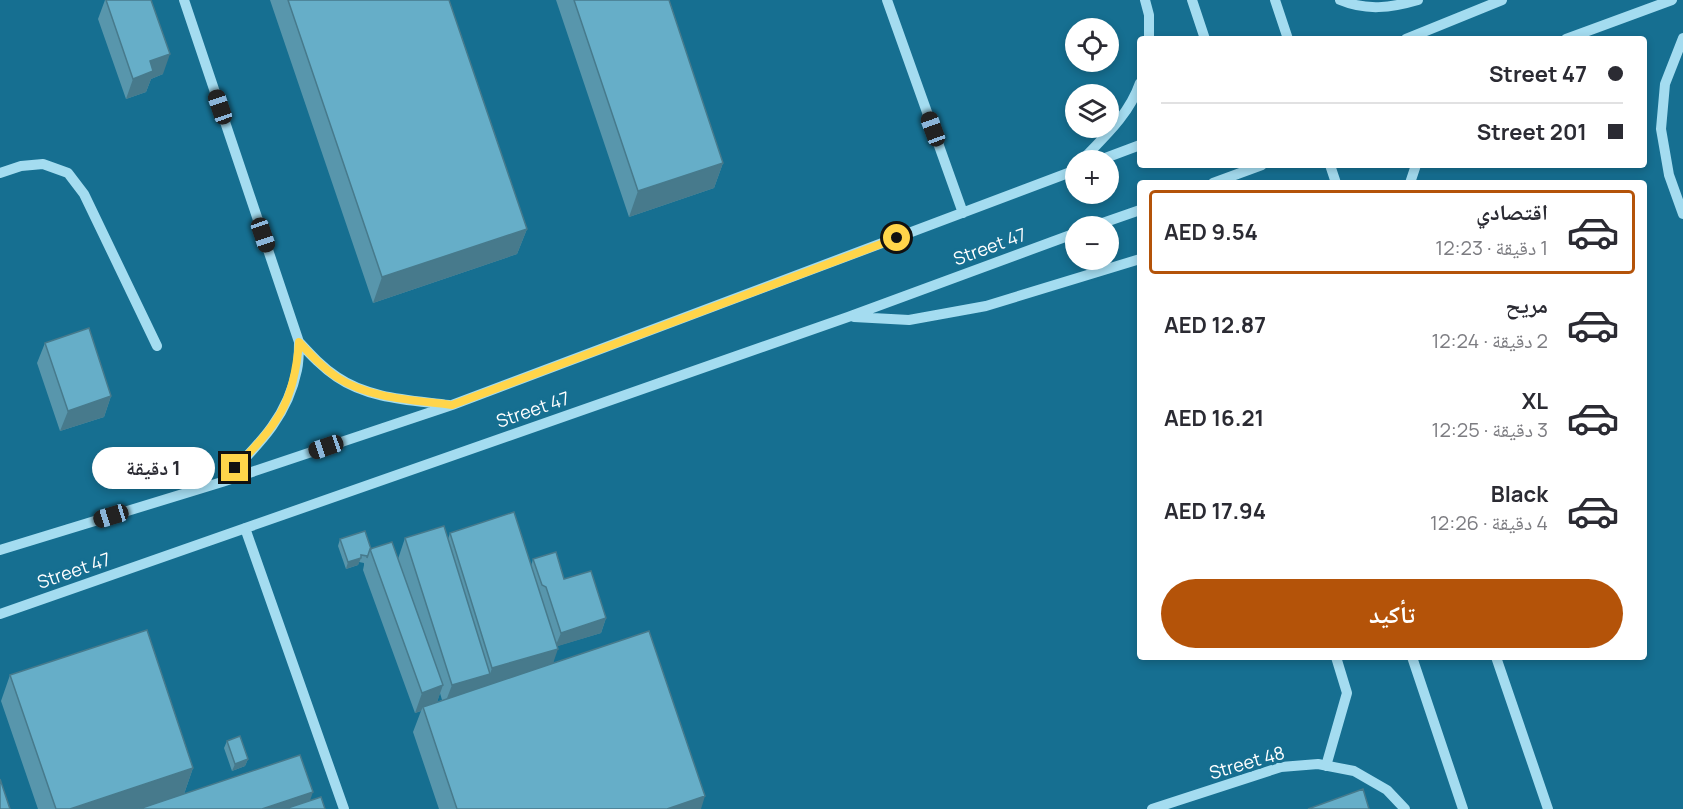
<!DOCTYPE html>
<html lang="ar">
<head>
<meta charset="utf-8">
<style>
  body { margin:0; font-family:Manrope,"Noto Naskh Arabic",sans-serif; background:#f2f2f3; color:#2b2b33; direction:rtl; height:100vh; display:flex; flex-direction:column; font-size:22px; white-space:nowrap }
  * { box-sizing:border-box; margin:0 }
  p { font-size:20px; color:#7c7c81 }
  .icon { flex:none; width:33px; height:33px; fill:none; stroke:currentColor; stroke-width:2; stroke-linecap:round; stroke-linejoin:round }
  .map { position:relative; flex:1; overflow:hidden; direction:ltr }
  .details { position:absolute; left:1137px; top:180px; width:510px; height:480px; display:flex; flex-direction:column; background:#fff; border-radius:6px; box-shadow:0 3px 9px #0003; direction:rtl }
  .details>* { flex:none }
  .top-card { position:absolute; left:1137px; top:36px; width:510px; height:132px; border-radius:6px; box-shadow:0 3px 9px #0003; direction:rtl; display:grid; align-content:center; height:132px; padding:0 24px; background:#fff }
  .buttons { position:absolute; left:1065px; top:18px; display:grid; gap:12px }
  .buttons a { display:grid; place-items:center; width:54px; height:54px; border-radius:50%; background:#fff; box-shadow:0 3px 9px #0003; font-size:30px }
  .end { position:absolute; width:27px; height:27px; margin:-14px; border:8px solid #ffd54a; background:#111; box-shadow:0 0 0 3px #111 }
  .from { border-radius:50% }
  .bubble { position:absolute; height:42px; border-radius:21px; background:#fff; box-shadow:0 3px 9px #0003; font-size:20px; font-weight:700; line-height:42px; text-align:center; direction:rtl }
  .car { position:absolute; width:18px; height:36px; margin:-18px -9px; border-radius:8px; box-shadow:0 0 4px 2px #0007; background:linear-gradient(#222 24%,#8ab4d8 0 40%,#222 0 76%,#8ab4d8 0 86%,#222 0) }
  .top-card b { display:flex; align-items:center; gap:21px; height:57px; font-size:22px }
  .top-card b+b { border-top:2px solid #e1e1e2 }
  .top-card i { width:15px; height:15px; background:#2b2b33 }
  ul { padding:10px 0 0; list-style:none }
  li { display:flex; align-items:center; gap:18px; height:84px; margin:0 12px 9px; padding:0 12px; border:3px solid transparent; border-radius:6px }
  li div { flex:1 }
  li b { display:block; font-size:22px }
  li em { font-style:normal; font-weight:700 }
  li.active { border-color:#b45309 }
  li>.icon { width:54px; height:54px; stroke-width:1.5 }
  .button { display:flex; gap:12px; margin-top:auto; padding:12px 24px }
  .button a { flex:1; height:69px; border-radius:36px; background:#b45309; color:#fff; font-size:24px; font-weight:700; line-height:69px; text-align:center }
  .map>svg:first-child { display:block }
</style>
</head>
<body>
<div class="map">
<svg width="1683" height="809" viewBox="0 0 1683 809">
  <rect width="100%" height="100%" fill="#166f91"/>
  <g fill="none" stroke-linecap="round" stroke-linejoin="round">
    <!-- minor -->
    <path stroke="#a4dcf0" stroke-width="10" d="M184 0 299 342C299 352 299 361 297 370 287 419 256 447 223 481
      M887 0 963 213
      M1145 0 1149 15V39
      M1192 0 1205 39
      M1275 0 1288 39
      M1340 0C1366 11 1391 8 1418 0
      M1683 38 1665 84 1661 129 1669 175 1683 214
      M1406 39 1502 0
      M1566 39 1672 0
      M1082 160C1104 137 1129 115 1140 83
      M1100 160 1140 145
      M1330 165 1336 183
      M0 173 21 166 43 164 68 173 84 194 157 346
      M1213 183 1262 165
      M1410 183 1416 165
      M1094 226 1140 210
      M854 317 909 320 986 306 1140 259
      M299 342C311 355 322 367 337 377 369 399 412 400 449 405
      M245 528 344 809
      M0 550 222 482 452 405 1076 170
      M0 614 848 317 1076 233
      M1412 657 1463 809
      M1496 657 1548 809
      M1326 766 1347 693 1336 657
      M1152 809 1281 767 1318 764 1354 771 1387 790 1405 809"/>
  </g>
  <!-- wall -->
  <path fill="#5896ac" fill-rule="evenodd" d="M105 0H151L163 74 151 79 146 92 126 99 98 19Z
    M270 0H449L527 229 517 254 373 303Z
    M556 0H669L723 163 714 188 629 217Z
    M45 343 111 396 104 417 60 431 37 363Z
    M450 533 531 566 533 559 564 579 606 618 601 633 557 646 553 663 701 809H439L413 732 421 711 415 713 363 570 364 565V563L359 562 358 565 346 569 338 546 340 539 398 559 405 538 448 539ZM440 693 442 700 437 702Z
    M10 675 193 768 184 794 138 809H38L1 701Z
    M227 741 248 759 245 766 232 771 224 748Z"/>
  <!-- shaded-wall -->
  <path fill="#477a8c" d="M170 54 163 74 151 79 146 92 126 99 133 79 150 61Z
    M723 163 714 188 629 217 638 191Z
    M527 229 517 254 373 303 382 277Z
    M111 396 104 417 60 431 68 411Z
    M361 558 358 565 346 569 348 562Z
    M606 618 601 633 555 647 561 633Z
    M558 649 549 675 444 706 452 685 490 674 492 668Z
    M443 685 436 705 423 707 421 711 415 713 422 693Z
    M248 759 245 766 232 771 235 764Z
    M193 768 184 794 138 809H70Z
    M313 792 307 809H262Z
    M705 796 701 809H667Z"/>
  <!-- building -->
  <path fill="#66aec8" stroke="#477a8c" stroke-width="1.5" d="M106 0H151L170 54 150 61 153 71 133 79Z
    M288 0H449L527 229 382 277Z
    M574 0H669L723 163 638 191Z
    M89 328 111 396 68 411 45 343Z
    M514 512 558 649 492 668 450 533Z
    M444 526 490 674 452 685 405 538Z
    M365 531 371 549H370L367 558V556L361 555V558L348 562 340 539Z
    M392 542 443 685 422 693 370 549Z
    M556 552 564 579 591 571 606 618 561 633 546 587 542 585 533 559Z
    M147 630 193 768 70 809H56L10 675Z
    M649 631 705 796 667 809H457L423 707Z
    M240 736 248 759 235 764 227 741Z
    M300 755 313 792 262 809H139Z
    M0 779 10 809H0Z
    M1363 789 1369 809H1308Z
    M321 797 325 809H285Z"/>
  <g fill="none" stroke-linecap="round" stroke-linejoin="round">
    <!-- route -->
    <path stroke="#ffd54a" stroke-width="8" d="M235 468C277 424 294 405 299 342 311 355 323 368 338 378 371 399 414 400 452 405L897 238"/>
  </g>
  <g text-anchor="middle" stroke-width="6" stroke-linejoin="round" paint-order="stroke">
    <!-- street labels -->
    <g font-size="18" fill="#fff" stroke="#166f91">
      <text transform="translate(990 247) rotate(-20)" y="6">Street 47</text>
      <text transform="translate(533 410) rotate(-19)" y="6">Street 47</text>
      <text transform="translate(74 571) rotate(-19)" y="6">Street 47</text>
      <text transform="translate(1247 763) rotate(-16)" y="6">Street 48</text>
    </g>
  </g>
</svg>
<div class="buttons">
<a><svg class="icon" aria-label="locate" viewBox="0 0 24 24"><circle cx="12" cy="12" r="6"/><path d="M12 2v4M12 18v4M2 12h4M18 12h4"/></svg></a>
<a><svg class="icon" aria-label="layers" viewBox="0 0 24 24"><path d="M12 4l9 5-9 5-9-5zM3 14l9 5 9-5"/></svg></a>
<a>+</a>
<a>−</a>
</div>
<i class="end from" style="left:897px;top:238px"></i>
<i class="end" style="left:235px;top:468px"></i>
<div class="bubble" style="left:92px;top:447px;width:123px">1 دقيقة</div>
<i class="car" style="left:220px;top:107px;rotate:341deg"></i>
<i class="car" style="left:933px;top:129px;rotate:340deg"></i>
<i class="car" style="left:263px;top:235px;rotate:161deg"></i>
<i class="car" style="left:326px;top:447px;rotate:251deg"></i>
<i class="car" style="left:111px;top:516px;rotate:253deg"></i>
<div class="top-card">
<b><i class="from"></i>Street 47</b>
<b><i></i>Street 201</b>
</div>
<section class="details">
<ul>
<li class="active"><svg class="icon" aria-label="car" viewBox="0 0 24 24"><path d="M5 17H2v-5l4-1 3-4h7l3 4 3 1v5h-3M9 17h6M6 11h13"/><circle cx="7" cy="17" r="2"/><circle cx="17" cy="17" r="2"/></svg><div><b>اقتصادي</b><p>1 دقيقة · 12:23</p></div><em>AED 9.54</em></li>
<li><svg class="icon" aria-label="car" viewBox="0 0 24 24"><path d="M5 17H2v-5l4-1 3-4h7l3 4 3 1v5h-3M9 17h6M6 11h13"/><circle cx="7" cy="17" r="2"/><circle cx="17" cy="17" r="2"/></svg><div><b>مريح</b><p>2 دقيقة · 12:24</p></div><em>AED 12.87</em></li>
<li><svg class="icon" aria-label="car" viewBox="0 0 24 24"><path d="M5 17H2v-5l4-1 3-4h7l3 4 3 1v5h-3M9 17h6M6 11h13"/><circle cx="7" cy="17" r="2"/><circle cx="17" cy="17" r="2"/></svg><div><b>XL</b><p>3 دقيقة · 12:25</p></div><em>AED 16.21</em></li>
<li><svg class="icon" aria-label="car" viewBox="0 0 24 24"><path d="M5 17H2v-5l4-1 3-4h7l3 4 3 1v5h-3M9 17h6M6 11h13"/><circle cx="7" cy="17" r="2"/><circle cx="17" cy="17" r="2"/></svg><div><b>Black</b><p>4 دقيقة · 12:26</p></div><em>AED 17.94</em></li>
</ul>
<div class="button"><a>تأكيد</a></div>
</section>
</div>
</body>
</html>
